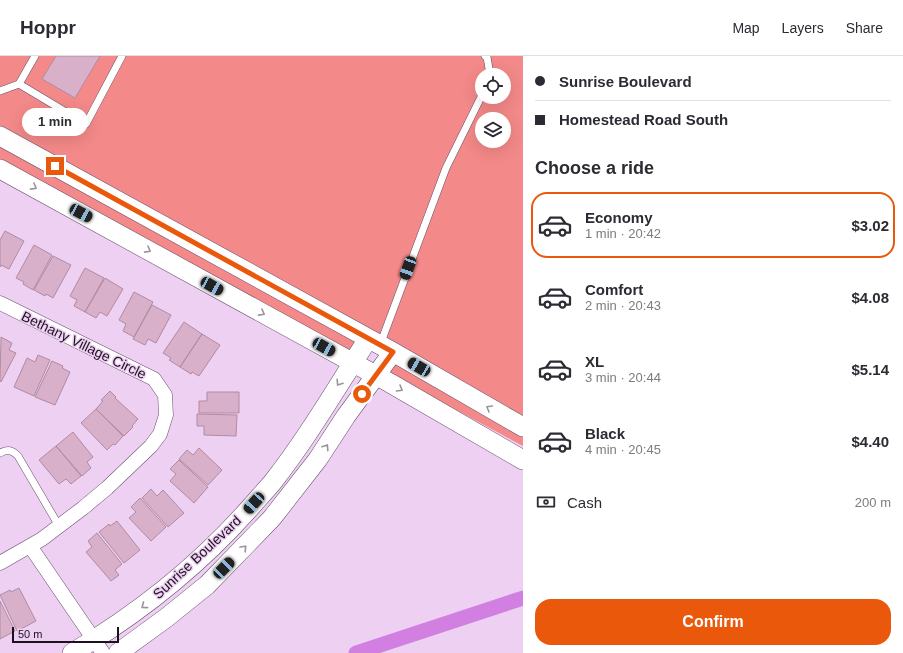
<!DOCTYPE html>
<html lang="en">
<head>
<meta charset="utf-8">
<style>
  body { margin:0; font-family:Arial,sans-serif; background:#f7f7f7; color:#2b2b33; height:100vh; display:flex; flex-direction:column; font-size:15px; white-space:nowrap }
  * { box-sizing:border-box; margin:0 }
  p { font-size:13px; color:#7c7c81 }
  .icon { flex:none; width:22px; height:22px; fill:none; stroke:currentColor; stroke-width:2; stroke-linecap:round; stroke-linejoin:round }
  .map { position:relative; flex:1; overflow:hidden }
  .panel { display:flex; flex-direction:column; background:#fff; width:380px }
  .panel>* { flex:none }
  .top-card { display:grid; align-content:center; height:88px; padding:0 12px; background:#fff }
  .fabs { position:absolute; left:475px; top:12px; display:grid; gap:8px }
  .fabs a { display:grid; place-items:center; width:36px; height:36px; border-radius:50%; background:#fff; box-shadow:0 4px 16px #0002; font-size:20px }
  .scale { position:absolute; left:12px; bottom:10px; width:107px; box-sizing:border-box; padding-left:4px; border:2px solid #1c121e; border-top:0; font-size:11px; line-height:14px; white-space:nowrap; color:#1c121e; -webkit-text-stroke:3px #eed0f3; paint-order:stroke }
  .end { position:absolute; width:18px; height:18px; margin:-9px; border:5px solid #ea580c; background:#fff; box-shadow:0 0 0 2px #fff }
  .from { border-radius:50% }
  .bubble { position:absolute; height:28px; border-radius:14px; background:#fff; box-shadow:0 4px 16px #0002; font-size:13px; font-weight:700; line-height:28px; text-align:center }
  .car { position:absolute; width:12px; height:24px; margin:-12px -6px; border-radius:5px; box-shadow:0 0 3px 1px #0007; background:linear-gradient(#222 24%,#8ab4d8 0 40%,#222 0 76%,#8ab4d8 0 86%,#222 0) }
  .top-card b { display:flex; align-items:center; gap:14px; height:38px; font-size:15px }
  .top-card b+b { border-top:1px solid #e1e1e2 }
  .top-card i { width:10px; height:10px; background:#2b2b33 }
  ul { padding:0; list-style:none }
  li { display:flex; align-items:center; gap:12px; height:66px; margin:0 8px 6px; padding:0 4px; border:2px solid transparent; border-radius:16px }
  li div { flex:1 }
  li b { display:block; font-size:15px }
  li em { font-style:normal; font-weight:700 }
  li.active { border-color:#ea580c }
  li>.icon { width:36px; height:36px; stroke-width:1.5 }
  h2 { padding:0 12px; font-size:18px; line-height:48px }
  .pay { display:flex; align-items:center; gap:10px; height:44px; padding:0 12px; font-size:15px }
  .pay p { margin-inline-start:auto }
  .cta { display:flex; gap:8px; margin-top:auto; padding:8px 12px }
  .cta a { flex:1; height:46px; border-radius:16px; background:#ea580c; color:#fff; font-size:16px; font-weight:700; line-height:46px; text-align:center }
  header { display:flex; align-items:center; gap:24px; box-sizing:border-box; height:56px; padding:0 20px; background:#fff; border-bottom:1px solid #e1e1e2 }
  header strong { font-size:19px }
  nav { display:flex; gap:22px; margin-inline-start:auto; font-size:14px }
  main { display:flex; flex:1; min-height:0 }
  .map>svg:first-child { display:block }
</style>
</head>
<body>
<header>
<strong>Hoppr</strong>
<nav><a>Map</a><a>Layers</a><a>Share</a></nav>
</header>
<main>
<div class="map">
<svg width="523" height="597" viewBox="0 0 523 597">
  <rect width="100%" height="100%" fill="#eed0f3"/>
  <!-- green -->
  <path fill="#f38988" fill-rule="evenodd" d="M0 0H523V362L0 71ZM482 19H504V41H482ZM482 63H504V85H482Z
    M0 89 356 285 349 296 0 104Z
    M395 307 523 380V390L388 317Z"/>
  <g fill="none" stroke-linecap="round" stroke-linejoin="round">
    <!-- canal -->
    <path stroke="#d27fe2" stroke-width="15" d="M356 597 523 542"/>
  </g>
  <!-- building -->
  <path fill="#d9b0c9" stroke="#b18aa2" d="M56 0H100L75 42 42 23Z
    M5 175 24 185 9 213 1 209 0 211V184Z
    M34 189 52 199 33 234 23 228 24 226 16 222Z
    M53 200 71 209 53 242 46 238 45 240 34 234Z
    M85 212 104 222 85 256 74 250 77 244 70 240Z
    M105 222 123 233 107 260 100 256 96 262 85 256Z
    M134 236 153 246 134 281 123 275 126 268 119 264Z
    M152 249 171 259 156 287 148 283 145 289 133 283Z
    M184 266 202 278 180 311 169 304 171 302 163 297Z
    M202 278 220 289 199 320 192 316 191 318 180 311Z
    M1 281 12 287 9 294 16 297 1 326 0 325Z
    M38 299 50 304 34 340 14 331 27 302 35 306Z
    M52 305 63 310 62 312 70 316 55 349 35 341Z
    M110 335 116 341 115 342 138 363 132 370 133 371 124 380 96 353 103 345 101 344Z
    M207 336H239V357H199V345H207Z
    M96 353 123 380 115 389 113 388 107 394 81 367Z
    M197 358 237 359 236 380 204 379V370H197Z
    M73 376 93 401 87 406 91 412 82 420 56 390Z
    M56 390 81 420 71 428 66 423 59 428 39 404Z
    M199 392 222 414 208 429 179 403 187 394 193 399Z
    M179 404 208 431 194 447 170 425 176 418 170 413Z
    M151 433 157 440 163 434 184 457 168 471 142 442Z
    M140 442 166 471 151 485 129 462 136 456 131 451Z
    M117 465 140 494 124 507 99 476 109 468 110 470Z
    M97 477 122 508 115 514 119 519 111 525 86 496 92 491 88 485Z
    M19 532 36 565 17 575 0 539 10 534 11 536Z
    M0 545 15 575 0 583Z"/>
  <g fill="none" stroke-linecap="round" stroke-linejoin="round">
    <defs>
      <path id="lane" d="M485 0 487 1 490 19
        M19 28 86 68 122 0
        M0 35 19 28 35 0
        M380 289 446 112 482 39
        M0 397C8 393 12 394 18 400L59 470"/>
      <path id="street" d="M0 247 154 323 165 339 166 359 160 378 151 390 107 432 83 452 42 483 0 507
        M30 490 103 597"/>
      <path id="secondary" d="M0 80 393 296 523 371
        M0 113 390 327 523 404
        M72 597C138 558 197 511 248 454 256 445 264 436 272 427 308 381 337 331 368 283
        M118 597 166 562 207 529 272 462 318 403 346 360 393 296"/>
    </defs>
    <!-- lane casing -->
    <use href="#lane" stroke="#694f6d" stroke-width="8"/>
    <!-- street casing -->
    <use href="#street" stroke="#694f6d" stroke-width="15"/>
    <!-- secondary casing -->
    <use href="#secondary" stroke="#694f6d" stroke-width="20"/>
    <!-- lane -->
    <use href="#lane" stroke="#fff" stroke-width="7"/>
    <!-- street -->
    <use href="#street" stroke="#fff" stroke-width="14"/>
    <!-- secondary -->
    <use href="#secondary" stroke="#fff" stroke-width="19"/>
  </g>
  <!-- one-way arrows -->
  <defs><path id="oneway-chevron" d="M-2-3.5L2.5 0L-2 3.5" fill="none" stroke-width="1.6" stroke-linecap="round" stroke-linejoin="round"/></defs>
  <g stroke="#99949a">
    <use href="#oneway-chevron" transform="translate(34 131) rotate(29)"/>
    <use href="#oneway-chevron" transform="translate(148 194) rotate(29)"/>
    <use href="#oneway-chevron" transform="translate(262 257) rotate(29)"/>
    <use href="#oneway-chevron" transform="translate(339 327) rotate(123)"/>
    <use href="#oneway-chevron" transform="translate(400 333) rotate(30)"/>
    <use href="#oneway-chevron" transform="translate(489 352) rotate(-150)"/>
    <use href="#oneway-chevron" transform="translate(326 391) rotate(-57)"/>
    <use href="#oneway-chevron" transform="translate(244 492) rotate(-47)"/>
    <use href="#oneway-chevron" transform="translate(144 550) rotate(143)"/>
  </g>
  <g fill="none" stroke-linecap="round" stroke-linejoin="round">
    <!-- route -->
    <path stroke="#ea580c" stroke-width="5" d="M55 110 393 296 362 338"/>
  </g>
  <g text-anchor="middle" stroke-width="3" stroke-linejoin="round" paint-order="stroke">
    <!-- street labels -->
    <g font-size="14" fill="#1c121e" stroke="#eed0f3">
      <text transform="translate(84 289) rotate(26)" y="5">Bethany Village Circle</text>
      <text transform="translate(197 501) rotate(-43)" y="5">Sunrise Boulevard</text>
    </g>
  </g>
</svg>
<div class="fabs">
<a><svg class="icon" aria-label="locate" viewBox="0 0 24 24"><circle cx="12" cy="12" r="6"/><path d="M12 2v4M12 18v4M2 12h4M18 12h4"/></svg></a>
<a><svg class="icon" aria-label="layers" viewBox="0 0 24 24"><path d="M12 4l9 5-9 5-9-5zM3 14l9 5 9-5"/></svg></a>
</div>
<div class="scale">50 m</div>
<i class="end from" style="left:362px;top:338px"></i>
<i class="end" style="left:55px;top:110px"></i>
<div class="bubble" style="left:22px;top:52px;width:66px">1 min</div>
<i class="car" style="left:81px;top:157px;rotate:118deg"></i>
<i class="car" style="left:408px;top:212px;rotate:200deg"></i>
<i class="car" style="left:212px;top:230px;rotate:119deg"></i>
<i class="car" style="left:324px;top:291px;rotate:119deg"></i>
<i class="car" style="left:419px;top:311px;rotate:300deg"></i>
<i class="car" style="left:254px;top:447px;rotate:222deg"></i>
<i class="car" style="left:224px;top:512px;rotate:45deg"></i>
</div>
<section class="panel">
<div class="top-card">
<b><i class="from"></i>Sunrise Boulevard</b>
<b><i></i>Homestead Road South</b>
</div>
<h2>Choose a ride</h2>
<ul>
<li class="active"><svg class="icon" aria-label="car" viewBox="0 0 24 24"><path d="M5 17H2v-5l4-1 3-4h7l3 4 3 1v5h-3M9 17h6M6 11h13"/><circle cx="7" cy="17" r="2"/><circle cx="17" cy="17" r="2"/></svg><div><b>Economy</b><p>1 min · 20:42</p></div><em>$3.02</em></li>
<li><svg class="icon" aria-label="car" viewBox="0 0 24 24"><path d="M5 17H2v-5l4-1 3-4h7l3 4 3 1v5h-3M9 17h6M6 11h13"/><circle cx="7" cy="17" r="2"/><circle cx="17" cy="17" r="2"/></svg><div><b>Comfort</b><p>2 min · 20:43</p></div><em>$4.08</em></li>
<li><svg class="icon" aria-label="car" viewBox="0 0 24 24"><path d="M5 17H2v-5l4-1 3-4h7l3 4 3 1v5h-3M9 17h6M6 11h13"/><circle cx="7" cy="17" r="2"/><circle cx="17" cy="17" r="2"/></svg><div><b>XL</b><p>3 min · 20:44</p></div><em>$5.14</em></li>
<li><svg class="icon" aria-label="car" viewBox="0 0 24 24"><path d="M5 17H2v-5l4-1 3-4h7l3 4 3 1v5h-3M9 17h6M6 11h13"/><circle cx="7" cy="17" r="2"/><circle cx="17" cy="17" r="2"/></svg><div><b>Black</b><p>4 min · 20:45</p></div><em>$4.40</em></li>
</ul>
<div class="pay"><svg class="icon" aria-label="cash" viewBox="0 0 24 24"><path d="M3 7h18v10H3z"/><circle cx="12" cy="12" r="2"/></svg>Cash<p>200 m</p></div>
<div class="cta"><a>Confirm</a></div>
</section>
</main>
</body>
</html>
